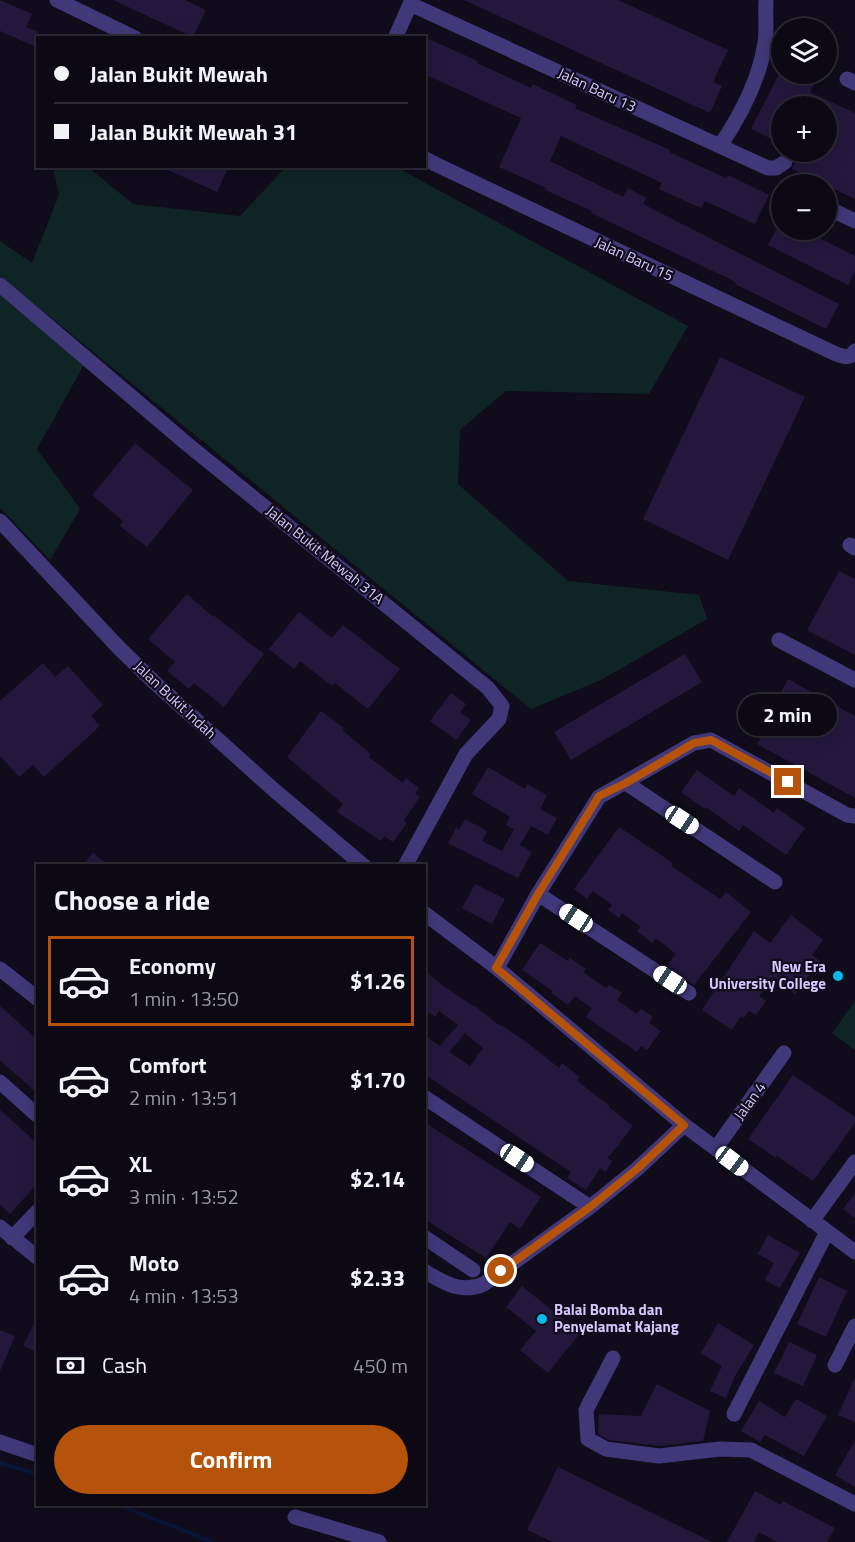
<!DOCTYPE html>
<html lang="en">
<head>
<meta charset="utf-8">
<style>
  body { margin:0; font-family:"Titillium Web",sans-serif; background:#15121e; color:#f1f3f6; height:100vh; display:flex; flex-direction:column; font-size:22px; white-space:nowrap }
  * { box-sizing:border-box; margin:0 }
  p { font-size:20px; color:#9a9aa0 }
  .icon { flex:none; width:33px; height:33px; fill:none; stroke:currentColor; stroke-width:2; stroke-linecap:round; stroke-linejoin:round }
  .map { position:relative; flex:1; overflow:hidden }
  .side { position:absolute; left:36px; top:864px; width:390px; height:642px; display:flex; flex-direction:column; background:#0c0915; border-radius:0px; box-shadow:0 3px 15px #0003,0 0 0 2px #2c2a34 }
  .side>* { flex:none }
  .banner { position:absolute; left:36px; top:36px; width:390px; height:132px; border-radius:0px; box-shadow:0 3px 15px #0003,0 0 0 2px #2c2a34; display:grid; align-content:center; height:132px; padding:0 18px; background:#0c0915 }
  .fabs { position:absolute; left:771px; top:18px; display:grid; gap:12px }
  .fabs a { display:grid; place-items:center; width:66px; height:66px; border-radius:50%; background:#0c0915; box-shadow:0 3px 15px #0003,0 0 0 2px #2c2a34; font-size:30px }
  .end { position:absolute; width:27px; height:27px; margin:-14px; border:8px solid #b45309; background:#fff; box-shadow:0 0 0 3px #fff }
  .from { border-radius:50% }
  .bubble { position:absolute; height:42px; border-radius:21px; background:#0c0915; box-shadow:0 3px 15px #0003,0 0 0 2px #2c2a34; font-size:20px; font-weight:700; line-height:42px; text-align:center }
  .car { position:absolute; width:18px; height:36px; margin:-18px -9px; border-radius:8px; box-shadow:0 0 4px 2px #0007; background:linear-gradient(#fff 24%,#345 0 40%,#fff 0 76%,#345 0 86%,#fff 0) }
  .banner b { display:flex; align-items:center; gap:21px; height:57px; font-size:22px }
  .banner b+b { border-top:2px solid #2c2a34 }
  .banner i { width:15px; height:15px; background:#f1f3f6 }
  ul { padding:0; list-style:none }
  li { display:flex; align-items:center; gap:18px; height:90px; margin:0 12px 9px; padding:0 6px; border:3px solid transparent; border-radius:0px }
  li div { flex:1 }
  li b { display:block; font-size:22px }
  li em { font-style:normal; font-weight:700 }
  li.active { border-color:#b45309 }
  li>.icon { width:54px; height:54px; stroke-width:1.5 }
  h2 { padding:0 18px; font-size:27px; line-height:72px }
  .pay { display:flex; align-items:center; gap:15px; height:66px; padding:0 18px; font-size:22px }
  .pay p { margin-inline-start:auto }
  .action { display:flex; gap:12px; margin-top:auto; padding:12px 18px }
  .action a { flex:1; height:69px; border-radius:36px; background:#b45309; color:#fff; font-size:24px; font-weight:700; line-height:69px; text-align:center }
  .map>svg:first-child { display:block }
</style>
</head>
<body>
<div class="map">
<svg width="855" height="1542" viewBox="0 0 855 1542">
  <rect width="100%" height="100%" fill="#100c1c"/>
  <!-- green -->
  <path fill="#0f2425" d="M53 167H88L133 204 240 216 286 167H396L688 326 649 394 506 391 460 430 458 484 568 581 699 595 707 619 601 680 531 709 0 276V241L32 263 59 195Z
    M0 293 84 365 37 449 80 509 50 560 0 508Z
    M855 1001V1050L832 1033Z"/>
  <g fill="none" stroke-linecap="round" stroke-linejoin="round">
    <!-- stream -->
    <path stroke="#091537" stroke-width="4" d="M0 1463 38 1474
      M116 1504 213 1542"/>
  </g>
  <!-- building -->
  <path fill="#23183c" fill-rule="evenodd" d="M0 0 32 14 26 27 38 32V48L0 31Z
    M113 0H185L206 10 193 37Z
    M464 0H618L728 50 713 82 722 86 710 113Z
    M424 37 478 61 477 63 531 88 532 84 577 105 575 108 670 150 669 152 726 178 728 175 769 195 755 224 705 201 701 208 659 189 662 183 561 136 550 161 623 197 628 188 646 198 643 204 839 304 826 329 735 284 736 282 591 213 592 211 545 190 546 188 499 167 521 118 424 74Z
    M779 74H819L810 92 855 113V199L792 169 800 152H826V106H782V144L751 129Z
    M159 166H229L217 192Z
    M776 230H803L855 256V271L848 285 768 245Z
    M720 357 805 397 728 560 643 519Z
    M135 443 193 490 147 547 120 526 123 521 92 495Z
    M839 571 855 579V655L807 630Z
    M187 594 212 616 213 615 264 654 224 707 194 683 189 689 167 671 175 662 148 639Z
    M299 612 332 638 343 625 400 669 368 709 335 683 332 686 300 661 294 669 269 649Z
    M685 654 702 682 571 760 554 732Z
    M43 663 55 677 68 666 103 705 91 716 100 726 44 777 33 765 19 777 0 756V701Z
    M788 679 855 716V798L757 744 775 711 772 709Z
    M451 693 466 704 460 712 471 720 456 740 430 721Z
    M321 711 344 728 342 730 371 754 369 757 403 783 406 778 419 788 415 793 420 797 404 820 407 823 393 842 384 836 381 841 337 812 343 804 287 757Z
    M488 767 525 789 527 784 547 795 540 809 557 818 548 835 531 826 520 845 532 852 518 878 448 843 456 828 459 830 465 819 487 831 482 841 502 851 514 829 506 825 510 817 472 794Z
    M697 770 734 796 739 788 774 813 777 808 805 828 786 855 743 825 739 831 706 807 705 809 681 792Z
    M619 827 673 863 671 866 720 899 726 892 751 912 694 985 666 966 676 954 656 938 652 943 637 931 641 927 622 913 619 918 608 910 612 905 593 891 587 899 574 889Z
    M93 852 109 866H83Z
    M475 884 505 899 492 924 462 908Z
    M791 915 823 940 812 955 820 961 795 994 772 977 759 996 766 1001 756 1015 749 1011 744 1018 741 1016 732 1030 702 1010 754 931 770 943Z
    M540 943 568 961 570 958 586 969 583 972 606 988 609 985 622 993 617 1000 637 1014 641 1009 653 1017 649 1023 661 1031 647 1050 641 1046 637 1052 586 1017 592 1008 575 996 568 1005 551 993 553 991 522 970Z
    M424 970 442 985 473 1006 474 1005 500 1026 501 1025 529 1044 559 1068 562 1063 580 1077 577 1081 610 1106 609 1107 633 1126 608 1158 612 1161 606 1172 600 1168 586 1190 567 1178 571 1172 424 1074V1035L440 1046 458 1025 439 1011 435 1017 424 1009ZM465 1033 483 1048 470 1066 449 1052Z
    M0 1006 38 1040V1094L0 1060Z
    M793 1075 855 1117V1123L813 1181 777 1156 776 1158 748 1139Z
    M0 1110 38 1144V1183L10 1214 0 1205Z
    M424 1122 541 1197 520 1229 510 1222 486 1258 424 1219Z
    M855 1193V1218L843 1209Z
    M768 1235 800 1253 780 1288 765 1280 774 1263 758 1254Z
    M819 1277 847 1291 826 1337 797 1324Z
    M522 1286 580 1333 548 1373 520 1350 536 1331 506 1307Z
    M38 1316V1353L23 1346Z
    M718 1323 754 1345 735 1376 726 1398 710 1391 722 1366 701 1353Z
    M0 1330 15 1336 0 1371Z
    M789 1342 817 1355 803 1386 774 1373Z
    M855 1377V1422L838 1415Z
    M657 1384 710 1411 703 1441 659 1446 609 1440 598 1434 599 1414 641 1416Z
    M796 1399 827 1416 804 1456 765 1435 760 1442 741 1431 759 1401 785 1417Z
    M855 1440V1487L835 1475Z
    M558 1467 712 1542H553L527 1530Z
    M755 1491 781 1505 783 1501 835 1528 827 1542H777L759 1532 754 1542H727Z"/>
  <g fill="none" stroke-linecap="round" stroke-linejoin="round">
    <!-- minor -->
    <path stroke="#41387a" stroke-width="15" d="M57 0 135 38
      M410 4 768 168H776L785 162
      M395 38 412 0
      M847 79 855 83
      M720 146C741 115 759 81 765 43 767 29 765 14 766 0
      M424 158 435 164 836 354C844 357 850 359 855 351
      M826 207 855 221
      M0 285 187 444 488 688 502 706 499 719 466 754 405 866
      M0 521 119 648 154 682 274 790 364 866
      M850 545 855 548
      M779 640 855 680
      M626 783 775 882
      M538 894 689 993
      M424 913 497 968 684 1125 855 1252
      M497 968 538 894 599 797 694 743 711 740 847 815 855 816
      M0 969 38 999
      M0 1082 38 1116
      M424 1097 590 1207
      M716 1148 784 1053
      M812 1221 855 1162
      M0 1227 38 1258
      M424 1237 473 1270
      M12 1238 38 1211
      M424 1271C444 1283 461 1294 484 1284L590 1207 637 1169 684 1125
      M613 1358 586 1410 588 1439 606 1449 659 1456 720 1449 751 1450 855 1504
      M835 1365 855 1326
      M734 1414 827 1232
      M0 1442 38 1455
      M295 1517 379 1542"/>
  </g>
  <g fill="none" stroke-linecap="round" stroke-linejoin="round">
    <!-- route -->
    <path stroke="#b45309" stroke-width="8" d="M501 1271 590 1207 637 1169 684 1125 496 968 538 894 599 796 626 783 694 743 711 740 788 782"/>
  </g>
  <!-- markers -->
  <g fill="#06baeb" stroke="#100c1c" stroke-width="2">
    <circle cx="838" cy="976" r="6"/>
    <circle cx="542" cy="1319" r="6"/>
  </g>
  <g text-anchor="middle" stroke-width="4.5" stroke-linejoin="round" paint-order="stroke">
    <!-- street labels -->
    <g font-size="15" fill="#d4c8fe" stroke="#100c1c">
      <text transform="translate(597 90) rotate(25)" y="5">Jalan Baru 13</text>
      <text transform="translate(634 259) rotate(25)" y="5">Jalan Baru 15</text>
      <text transform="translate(325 555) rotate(39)" y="5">Jalan Bukit Mewah 31A</text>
      <text transform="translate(175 700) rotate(43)" y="5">Jalan Bukit Indah</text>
      <text transform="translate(750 1101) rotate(-54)" y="5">Jalan 4</text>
    </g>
    <!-- poi labels -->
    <g font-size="15" font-weight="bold" fill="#d4c8fe" stroke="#100c1c" text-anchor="end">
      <text x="826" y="972">New Era<tspan x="826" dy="17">University College</tspan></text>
      <text x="554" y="1315" text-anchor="start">Balai Bomba dan<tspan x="554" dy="17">Penyelamat Kajang</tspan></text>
    </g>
  </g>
</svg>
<div class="fabs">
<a><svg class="icon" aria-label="layers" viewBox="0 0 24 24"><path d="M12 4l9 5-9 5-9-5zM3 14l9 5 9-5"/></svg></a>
<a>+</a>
<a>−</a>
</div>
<i class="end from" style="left:501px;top:1271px"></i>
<i class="end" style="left:788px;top:782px"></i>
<div class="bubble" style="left:738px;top:694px;width:99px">2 min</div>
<i class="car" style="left:682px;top:820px;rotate:123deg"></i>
<i class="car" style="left:576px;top:918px;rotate:303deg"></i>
<i class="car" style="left:670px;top:980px;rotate:303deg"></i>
<i class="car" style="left:517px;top:1158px;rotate:123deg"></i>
<i class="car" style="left:732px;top:1161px;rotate:127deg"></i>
<div class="banner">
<b><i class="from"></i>Jalan Bukit Mewah</b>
<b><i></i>Jalan Bukit Mewah 31</b>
</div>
<section class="side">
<h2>Choose a ride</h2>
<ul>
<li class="active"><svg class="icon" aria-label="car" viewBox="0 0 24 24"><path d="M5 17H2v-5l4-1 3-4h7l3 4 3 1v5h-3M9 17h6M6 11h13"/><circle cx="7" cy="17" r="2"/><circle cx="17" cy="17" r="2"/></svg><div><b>Economy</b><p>1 min · 13:50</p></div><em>$1.26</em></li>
<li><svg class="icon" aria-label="car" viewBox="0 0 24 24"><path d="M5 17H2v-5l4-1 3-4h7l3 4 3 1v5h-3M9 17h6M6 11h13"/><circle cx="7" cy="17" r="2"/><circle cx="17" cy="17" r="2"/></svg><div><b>Comfort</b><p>2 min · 13:51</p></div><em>$1.70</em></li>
<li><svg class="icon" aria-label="car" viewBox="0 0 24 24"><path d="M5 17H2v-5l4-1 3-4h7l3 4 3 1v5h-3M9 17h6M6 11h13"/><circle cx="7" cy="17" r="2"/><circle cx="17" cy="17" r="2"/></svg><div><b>XL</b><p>3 min · 13:52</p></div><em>$2.14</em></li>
<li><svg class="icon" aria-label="car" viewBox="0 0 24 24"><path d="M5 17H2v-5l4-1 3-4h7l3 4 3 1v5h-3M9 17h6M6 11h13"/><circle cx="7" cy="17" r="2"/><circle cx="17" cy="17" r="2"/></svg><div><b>Moto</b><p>4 min · 13:53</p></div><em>$2.33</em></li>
</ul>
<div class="pay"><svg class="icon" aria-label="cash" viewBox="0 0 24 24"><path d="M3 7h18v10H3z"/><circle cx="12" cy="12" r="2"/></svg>Cash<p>450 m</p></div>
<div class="action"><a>Confirm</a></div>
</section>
</div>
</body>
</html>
